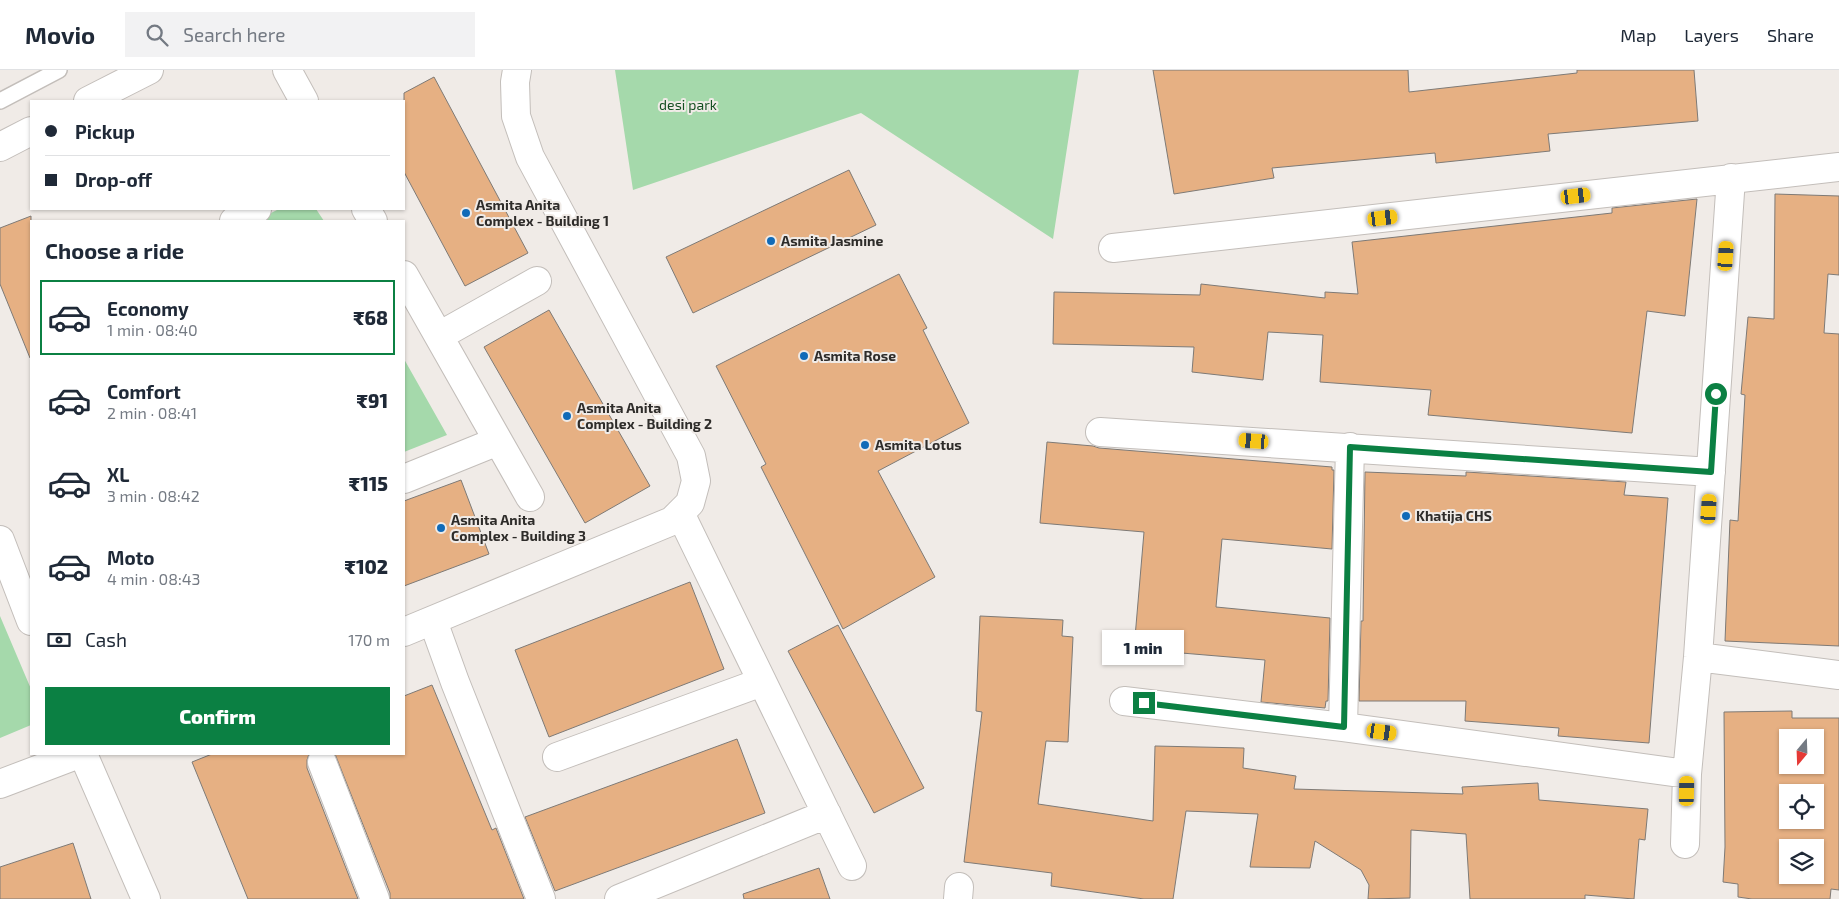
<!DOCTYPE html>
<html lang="en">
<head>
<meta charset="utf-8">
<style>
  body { margin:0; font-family:"Exo 2",sans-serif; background:#f2f2f3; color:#1f2937; height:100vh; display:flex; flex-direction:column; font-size:19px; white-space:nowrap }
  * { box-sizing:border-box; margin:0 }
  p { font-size:16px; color:#747a83 }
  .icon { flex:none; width:28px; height:28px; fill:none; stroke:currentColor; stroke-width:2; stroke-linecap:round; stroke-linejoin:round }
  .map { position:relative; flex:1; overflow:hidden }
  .drawer { position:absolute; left:30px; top:150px; width:375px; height:535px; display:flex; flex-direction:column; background:#fff; border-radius:0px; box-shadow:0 1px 4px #0004 }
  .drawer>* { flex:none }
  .guide { position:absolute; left:30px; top:30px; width:375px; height:110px; border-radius:0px; box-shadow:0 1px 4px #0004; display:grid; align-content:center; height:110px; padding:0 15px; background:#fff }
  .needle { width:32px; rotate:199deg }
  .controls { position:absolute; left:1779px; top:659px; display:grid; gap:10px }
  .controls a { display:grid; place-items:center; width:45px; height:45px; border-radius:0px; background:#fff; box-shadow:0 1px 4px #0004; font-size:25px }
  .end { position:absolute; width:22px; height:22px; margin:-11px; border:6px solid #0b8043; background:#fff; box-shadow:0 0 0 2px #fff }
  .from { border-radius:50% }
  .bubble { position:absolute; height:35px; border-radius:0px; background:#fff; box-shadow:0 1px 4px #0004; font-size:16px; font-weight:800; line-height:35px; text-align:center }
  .car { position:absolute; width:15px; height:30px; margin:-15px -8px; border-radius:6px; box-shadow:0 0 4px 1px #0007; background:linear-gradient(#f5c518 24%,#345 0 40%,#f5c518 0 76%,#345 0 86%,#f5c518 0) }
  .guide b { display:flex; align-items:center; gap:18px; height:48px; font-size:19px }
  .guide b+b { border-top:1px solid #e0e1e3 }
  .guide i { width:12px; height:12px; background:#1f2937 }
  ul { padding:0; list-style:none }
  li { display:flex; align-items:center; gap:15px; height:75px; margin:0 10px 8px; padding:0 5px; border:2px solid transparent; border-radius:0px }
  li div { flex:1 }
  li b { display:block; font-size:19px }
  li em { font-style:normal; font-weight:800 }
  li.active { border-color:#0b8043 }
  li>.icon { width:45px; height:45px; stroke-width:1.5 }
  h2 { padding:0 15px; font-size:22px; line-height:60px }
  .pay { display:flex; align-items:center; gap:12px; height:55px; padding:0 15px; font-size:19px }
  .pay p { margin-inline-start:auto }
  .primary-button { display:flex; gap:10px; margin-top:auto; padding:10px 15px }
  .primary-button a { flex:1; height:58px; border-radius:0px; background:#0b8043; color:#fff; font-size:20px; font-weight:800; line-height:58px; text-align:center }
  header { display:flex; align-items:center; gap:30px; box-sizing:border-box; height:70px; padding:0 25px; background:#fff; border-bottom:1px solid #e0e1e3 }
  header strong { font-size:24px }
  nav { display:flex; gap:28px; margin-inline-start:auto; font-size:18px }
  .search { width:350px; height:45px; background:#f2f2f3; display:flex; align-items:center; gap:12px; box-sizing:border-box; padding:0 18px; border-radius:0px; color:#747a83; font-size:19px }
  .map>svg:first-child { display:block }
</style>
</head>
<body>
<header>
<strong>Movio</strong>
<div class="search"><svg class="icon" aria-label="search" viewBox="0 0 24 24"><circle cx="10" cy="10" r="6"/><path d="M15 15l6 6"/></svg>Search here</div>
<nav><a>Map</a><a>Layers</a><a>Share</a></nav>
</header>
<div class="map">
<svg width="1839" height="829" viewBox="0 0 1839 829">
  <rect width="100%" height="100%" fill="#f0ebe7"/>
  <!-- green -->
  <path fill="#a5d9ab" d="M615 0H1079L1053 169 861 43 633 120Z
    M279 139H316L324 151H255Z
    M404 289 447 365 404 382Z
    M0 546 31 619V655L0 668Z"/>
  <!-- building -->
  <path fill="#e6b083" stroke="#7e7a76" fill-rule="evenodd" d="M1153 0H1408L1409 22 1577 3V0H1694L1698 51 1548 64 1550 81 1436 93 1435 83 1272 98 1274 108 1174 124Z
    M434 7 528 183 465 216 404 102V23Z
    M849 100 876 155 693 243 666 187Z
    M1775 124 1839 126V205L1828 204 1824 263 1839 264V576L1725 571 1730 450 1738 451 1745 325 1741 324 1748 247 1774 249Z
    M1697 129 1685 246 1647 241 1632 363 1428 345 1431 320 1320 312 1323 265 1268 262 1263 310 1192 302 1194 277 1053 274 1054 222 1200 225 1201 214 1325 228V222L1358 224 1352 172 1612 143V138Z
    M31 146V288H30L0 214V158Z
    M899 204 927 258 923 260 969 353 878 401 935 507 843 559 761 397 766 394 716 296Z
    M549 240 650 416 585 453 484 277Z
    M1047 372 1093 376 1099 378 1332 397V400H1334L1332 479 1222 469 1216 537 1330 548 1328 631H1326L1325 638 1261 632 1265 590 1134 579 1144 462 1040 453Z
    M1365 402 1466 406V402L1626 412 1624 425 1668 428 1649 673 1558 666 1559 658 1465 651 1466 631H1359L1361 551H1363Z
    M461 410 489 484 404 516V431Z
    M690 512 724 599 549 667 515 580Z
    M980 546 1063 550 1062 566 1073 567 1068 672 1046 671 1038 734 1153 751 1155 676 1244 678 1243 698 1296 706 1294 719 1463 724 1462 717 1538 713 1539 730 1648 739 1645 770 1639 769 1634 829 1585 825V829H1470L1466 764 1411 760 1410 828 1368 829 1369 815 1361 800 1315 771 1310 798 1250 797 1258 744 1186 741 1173 829H1144L1051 816 1052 803 964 792 982 642 976 641Z
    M838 555 924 718 874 743 788 581Z
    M432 615 492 760 496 758 524 829H390V823L335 684H404V626Z
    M1792 641V648H1839V820L1831 819 1830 829H1752L1738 827V814L1723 812 1725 777 1724 642ZM1788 668H1815V695H1788ZM1788 722H1815V750H1788ZM1788 778H1815V805H1788Z
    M737 669 765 743 555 821 525 747Z
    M212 684H309L307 690V698L358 829H248L192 692Z
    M73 773 91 829H0V797Z
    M819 798 830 829H744L743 824Z"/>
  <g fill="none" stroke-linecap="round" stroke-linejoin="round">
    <defs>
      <path id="service" d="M0 31 59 0"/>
      <path id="minor" d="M287 0 304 31
        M88 31 149 0
        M0 77 31 61
        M366 139 373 151
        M234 151 257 139
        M1113 178 1839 97
        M404 205 530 427
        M439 266 537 211
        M1100 362 1711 402
        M404 409 498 371
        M680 443 852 796
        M433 551 455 612 541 829
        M404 562 672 451 690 433 696 411 691 386 530 87 516 46 515 12 517 0
        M1698 587 1839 605
        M1124 631 1343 657 1687 704
        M1343 657 1350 377
        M557 687 762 612
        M322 692 375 829
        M1685 774 1687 704 1698 587 1731 108
        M619 829 827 744
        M958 829 959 817"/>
      <path id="tertiary" d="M0 470 31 551
        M83 684 146 829
        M0 714 79 684"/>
    </defs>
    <!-- service casing -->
    <use href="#service" stroke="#c3beba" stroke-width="18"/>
    <!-- minor casing -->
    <use href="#minor" stroke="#c3beba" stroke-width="30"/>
    <!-- tertiary casing -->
    <use href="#tertiary" stroke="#c3beba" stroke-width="30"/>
    <!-- service -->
    <use href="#service" stroke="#fff" stroke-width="15"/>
    <!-- minor -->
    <use href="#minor" stroke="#fff" stroke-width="28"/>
    <!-- tertiary -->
    <use href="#tertiary" stroke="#fff" stroke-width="28"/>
  </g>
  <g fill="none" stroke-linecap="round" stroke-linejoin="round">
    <!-- route -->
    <path stroke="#0b8043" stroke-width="6" d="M1144 633 1344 657 1350 377 1711 402 1716 324"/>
  </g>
  <!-- markers -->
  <g fill="#116bb8" stroke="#f0ebe7" stroke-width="2">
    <circle cx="466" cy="143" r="5"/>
    <circle cx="771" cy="171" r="5"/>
    <circle cx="804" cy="286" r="5"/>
    <circle cx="567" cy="346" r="5"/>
    <circle cx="865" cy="375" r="5"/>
    <circle cx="1406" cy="446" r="5"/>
    <circle cx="441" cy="458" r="5"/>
  </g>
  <g text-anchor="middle" stroke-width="4" stroke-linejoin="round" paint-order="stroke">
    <!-- park labels -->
    <g font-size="14" fill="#154f22" stroke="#f0ebe7">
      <text x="688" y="40">desi park</text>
    </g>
    <!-- poi labels -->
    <g font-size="14" font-weight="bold" fill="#2e2c2a" stroke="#f0ebe7" text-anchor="start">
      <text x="476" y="140">Asmita Anita<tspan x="476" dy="16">Complex - Building 1</tspan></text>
      <text x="781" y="176">Asmita Jasmine</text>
      <text x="814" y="291">Asmita Rose</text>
      <text x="577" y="343">Asmita Anita<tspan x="577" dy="16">Complex - Building 2</tspan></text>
      <text x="875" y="380">Asmita Lotus</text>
      <text x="1416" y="451">Khatija CHS</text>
      <text x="451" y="455">Asmita Anita<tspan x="451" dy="16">Complex - Building 3</tspan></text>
    </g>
  </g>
</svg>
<div class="controls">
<a><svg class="needle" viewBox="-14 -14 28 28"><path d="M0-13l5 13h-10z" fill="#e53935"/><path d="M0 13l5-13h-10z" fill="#747a83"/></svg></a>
<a><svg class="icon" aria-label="locate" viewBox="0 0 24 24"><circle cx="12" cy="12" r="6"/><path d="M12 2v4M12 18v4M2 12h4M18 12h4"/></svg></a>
<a><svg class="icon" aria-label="layers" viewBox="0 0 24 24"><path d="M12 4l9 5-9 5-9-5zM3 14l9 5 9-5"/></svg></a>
</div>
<i class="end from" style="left:1716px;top:324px"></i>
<i class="end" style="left:1144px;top:633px"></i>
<div class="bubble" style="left:1102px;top:560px;width:82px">1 min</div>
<i class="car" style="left:1576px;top:126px;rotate:83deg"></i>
<i class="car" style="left:1383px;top:148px;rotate:83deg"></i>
<i class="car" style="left:1726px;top:186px;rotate:4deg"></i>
<i class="car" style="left:1254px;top:371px;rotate:274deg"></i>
<i class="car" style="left:1709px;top:439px;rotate:4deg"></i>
<i class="car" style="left:1382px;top:662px;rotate:98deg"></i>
<i class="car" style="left:1687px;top:721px;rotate:1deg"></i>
<div class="guide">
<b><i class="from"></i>Pickup</b>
<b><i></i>Drop-off</b>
</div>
<section class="drawer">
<h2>Choose a ride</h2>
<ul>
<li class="active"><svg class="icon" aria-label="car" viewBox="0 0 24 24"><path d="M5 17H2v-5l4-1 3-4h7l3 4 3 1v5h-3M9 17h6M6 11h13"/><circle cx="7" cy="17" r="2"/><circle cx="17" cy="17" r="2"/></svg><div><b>Economy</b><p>1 min · 08:40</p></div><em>₹68</em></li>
<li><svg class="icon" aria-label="car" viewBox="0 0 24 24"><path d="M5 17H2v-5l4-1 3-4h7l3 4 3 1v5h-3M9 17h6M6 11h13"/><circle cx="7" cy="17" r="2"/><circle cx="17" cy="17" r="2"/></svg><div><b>Comfort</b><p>2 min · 08:41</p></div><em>₹91</em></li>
<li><svg class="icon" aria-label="car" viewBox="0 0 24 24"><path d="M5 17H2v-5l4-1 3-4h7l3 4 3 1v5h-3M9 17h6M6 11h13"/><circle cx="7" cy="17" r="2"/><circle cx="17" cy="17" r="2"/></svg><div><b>XL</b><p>3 min · 08:42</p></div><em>₹115</em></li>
<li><svg class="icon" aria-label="car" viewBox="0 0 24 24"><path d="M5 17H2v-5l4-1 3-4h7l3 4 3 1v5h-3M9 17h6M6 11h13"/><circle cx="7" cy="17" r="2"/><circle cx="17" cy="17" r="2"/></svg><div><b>Moto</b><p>4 min · 08:43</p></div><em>₹102</em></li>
</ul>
<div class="pay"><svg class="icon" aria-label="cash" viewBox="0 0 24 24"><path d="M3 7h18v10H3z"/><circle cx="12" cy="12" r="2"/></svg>Cash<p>170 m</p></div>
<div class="primary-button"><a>Confirm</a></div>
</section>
</div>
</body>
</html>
